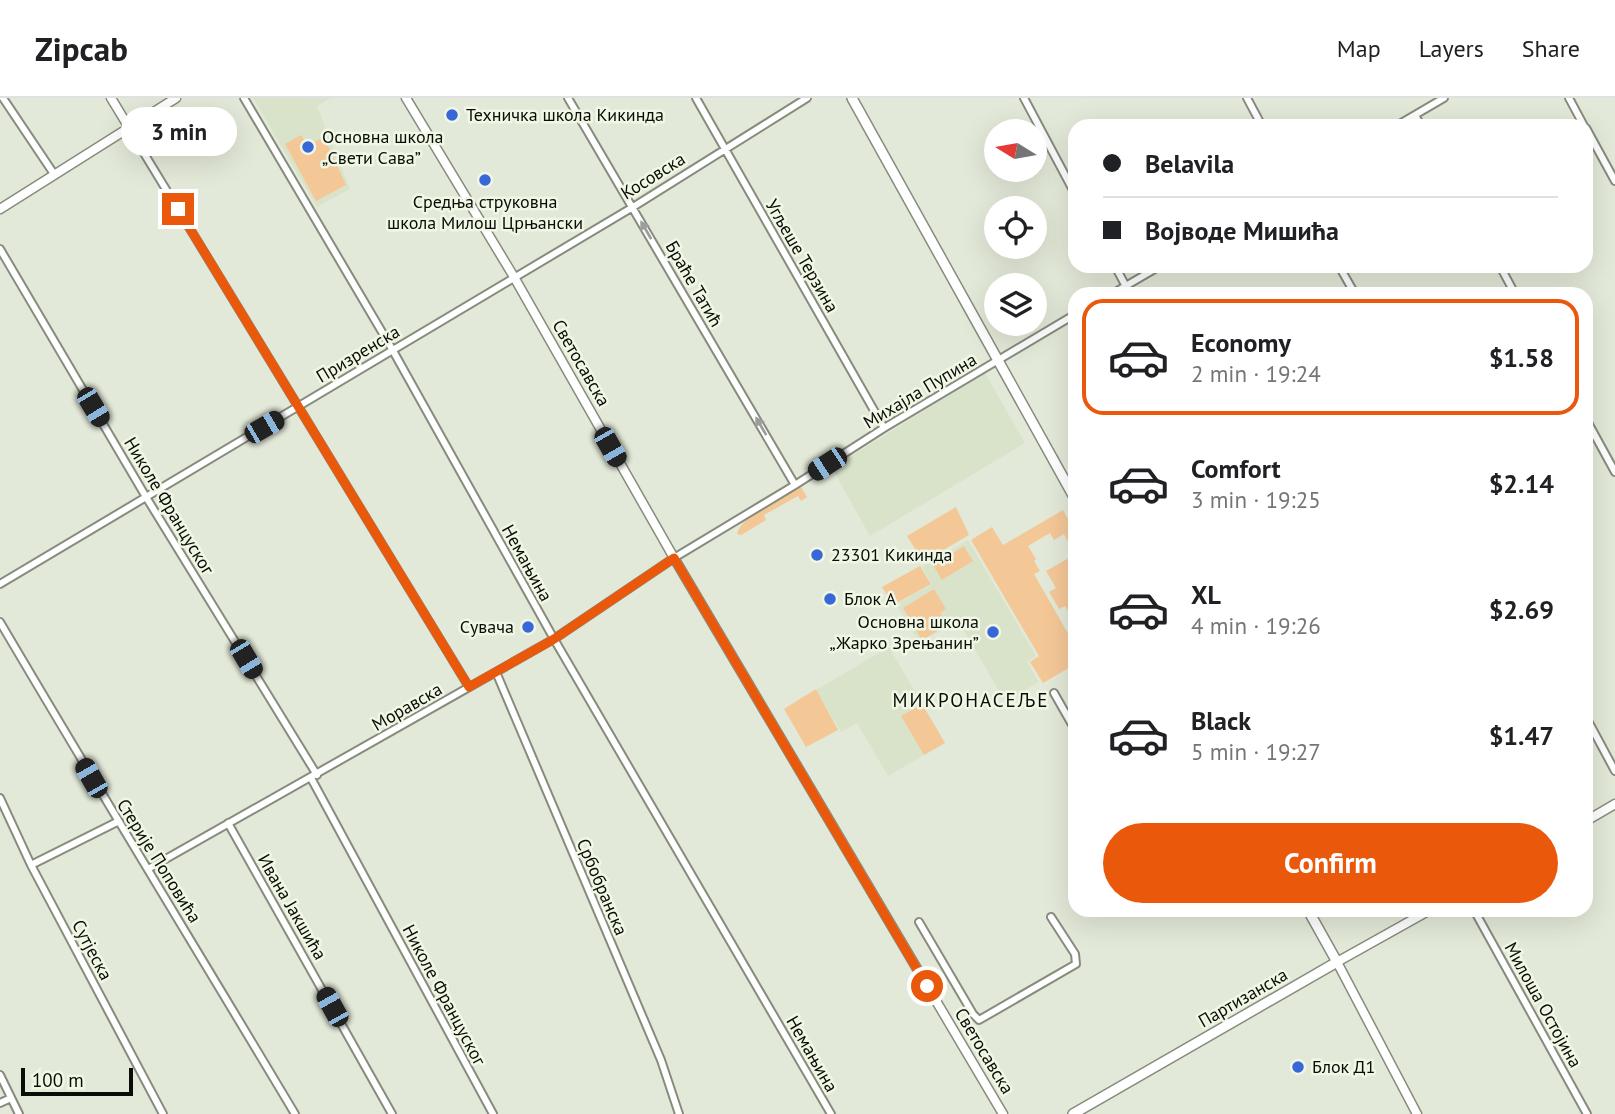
<!DOCTYPE html>
<html lang="en">
<head>
<meta charset="utf-8">
<style>
  body { margin:0; font-family:"PT Sans",sans-serif; background:#f6f6f6; color:#202124; height:100vh; display:flex; flex-direction:column; font-size:26px; white-space:nowrap }
  * { box-sizing:border-box; margin:0 }
  p { font-size:23px; color:#757577 }
  .icon { flex:none; width:38px; height:38px; fill:none; stroke:currentColor; stroke-width:2; stroke-linecap:round; stroke-linejoin:round }
  .map { position:relative; flex:1; overflow:hidden }
  .sheet { position:absolute; left:1068px; top:189px; width:525px; height:630px; display:flex; flex-direction:column; background:#fff; border-radius:21px; box-shadow:0 7px 28px #0002 }
  .sheet>* { flex:none }
  .guide { position:absolute; left:1068px; top:21px; width:525px; height:154px; border-radius:21px; box-shadow:0 7px 28px #0002; display:grid; align-content:center; height:154px; padding:0 35px; background:#fff }
  .needle { width:46px; rotate:281deg }
  .buttons { position:absolute; left:984px; top:21px; display:grid; gap:14px }
  .buttons a { display:grid; place-items:center; width:63px; height:63px; border-radius:50%; background:#fff; box-shadow:0 7px 28px #0002; font-size:35px }
  .scale { position:absolute; left:21px; bottom:18px; width:112px; box-sizing:border-box; padding-left:7px; border:4px solid #0a0c07; border-top:0; font-size:19px; line-height:24px; white-space:nowrap; color:#0a0c07; -webkit-text-stroke:5px #f0f7e5; paint-order:stroke }
  .end { position:absolute; width:32px; height:32px; margin:-16px; border:9px solid #ea580c; background:#fff; box-shadow:0 0 0 4px #fff }
  .from { border-radius:50% }
  .bubble { position:absolute; height:49px; border-radius:24px; background:#fff; box-shadow:0 7px 28px #0002; font-size:23px; font-weight:700; line-height:49px; text-align:center }
  .car { position:absolute; width:21px; height:42px; margin:-21px -10px; border-radius:9px; box-shadow:0 0 5px 2px #0007; background:linear-gradient(#222 24%,#8ab4d8 0 40%,#222 0 76%,#8ab4d8 0 86%,#222 0) }
  .guide b { display:flex; align-items:center; gap:24px; height:66px; font-size:26px }
  .guide b+b { border-top:2px solid #e0e0e0 }
  .guide i { width:18px; height:18px; background:#202124 }
  ul { padding:12px 0 0; list-style:none }
  li { display:flex; align-items:center; gap:21px; height:116px; margin:0 14px 10px; padding:0 21px; border:4px solid transparent; border-radius:21px }
  li div { flex:1 }
  li b { display:block; font-size:26px }
  li em { font-style:normal; font-weight:700 }
  li.on { border-color:#ea580c }
  li>.icon { width:63px; height:63px; stroke-width:1.5 }
  .button { display:flex; gap:14px; margin-top:auto; padding:14px 35px }
  .button a { flex:1; height:80px; border-radius:42px; background:#ea580c; color:#fff; font-size:28px; font-weight:700; line-height:80px; text-align:center }
  header { display:flex; align-items:center; gap:42px; box-sizing:border-box; height:98px; padding:0 35px; background:#fff; border-bottom:2px solid #e0e0e0 }
  header strong { font-size:33px }
  nav { display:flex; gap:38px; margin-inline-start:auto; font-size:24px }
  .map>svg:first-child { display:block }
</style>
</head>
<body>
<header>
<strong>Zipcab</strong>
<nav><a>Map</a><a>Layers</a><a>Share</a></nav>
</header>
<div class="map">
<svg width="1615" height="1016" viewBox="0 0 1615 1016">
  <rect width="100%" height="100%" fill="#e3e9d8"/>
  <!-- built -->
  <path fill="#d9e3ca" d="M253 0H331L317 8 350 91 317 109Z
    M985 275 1025 345 870 438 832 370Z
    M968 442 1036 558 1027 564 1039 584 1005 603 958 523 919 545 898 509 902 507 900 504 932 486 922 469Z
    M889 549 945 645 888 678 857 625 841 634 816 592Z"/>
  <!-- green -->
  <path fill="#f4c797" d="M301 37 308 47 324 39 346 87 316 103 285 46Z
    M801 389 807 399 801 403 798 398 764 417 766 422 741 437 737 436C741 417 784 399 801 389Z
    M956 409 969 437 923 464 907 438Z
    M1063 412 1074 432V440L1068 444 1064 436 1054 442 1050 435 1028 448 1036 461 1034 463 1040 473 1034 476 1074 546V567L1043 585 1030 564 1039 558 971 442 992 429 1003 447Z
    M964 448 973 463 942 482 933 467Z
    M1074 457V523L1065 508 1059 511 1049 494 1056 490 1046 473Z
    M920 468 931 486 893 507 882 489Z
    M934 491 946 511 940 515 947 527 922 542 903 510Z
    M816 591 838 632 806 649 784 611Z
    M922 606 945 645 924 657 901 618Z"/>
  <g fill="none" stroke-linecap="round" stroke-linejoin="round">
    <defs>
      <path id="minor" d="M3 0 54 76
        M244 0 392 251 554 541 831 1016
        M568 0 795 387
        M696 0 884 330
        M1024 0 1074 94
        M1247 0 1262 28
        M1569 0 1584 28
        M1415 17 1421 28
        M1396 28 1444 0
        M128 29 469 589
        M1586 30 1615 83
        M0 151 146 399 317 677
        M1115 168 1130 196
        M1339 168 1355 196
        M1500 168 1515 196
        M1112 196 1160 168
        M1586 321 1615 374
        M0 486 633 109 807 0
        M0 524C97 689 197 852 295 1016
        M496 574 661 962 679 1016
        M1054 595 1074 630
        M1586 619 1615 673
        M311 680 493 1016
        M0 700 31 767 163 1016
        M228 725 392 1016
        M31 767 117 724
        M148 771 554 541 674 460 795 387 884 330 1074 217
        M1474 812 1587 1016
        M919 824 973 916 979 922 1076 866 1075 856 1051 819
        M0 977 19 1016
        M0 1005 11 1000"/>
      <path id="tertiary" d="M111 0 128 28
        M406 0 514 179 674 460 1003 1016
        M0 111 176 0
        M1586 723 1615 706
        M1417 1016 1337 864 1430 812"/>
      <path id="secondary" d="M852 0 1074 399
        M1073 1016 1337 864 1308 812"/>
    </defs>
    <!-- minor casing -->
    <use href="#minor" stroke="#868c7d" stroke-width="10"/>
    <!-- tertiary casing -->
    <use href="#tertiary" stroke="#868c7d" stroke-width="11"/>
    <!-- secondary casing -->
    <use href="#secondary" stroke="#868c7d" stroke-width="12"/>
    <!-- minor -->
    <use href="#minor" stroke="#fff" stroke-width="6"/>
    <!-- tertiary -->
    <use href="#tertiary" stroke="#fff" stroke-width="8"/>
    <!-- secondary -->
    <use href="#secondary" stroke="#fff" stroke-width="9"/>
  </g>
  <!-- one-way arrows -->
  <defs><path id="oneway-solid" d="M-6-.8H1V-3.2L6.5 0L1 3.2V.8H-6Z" transform="scale(1.75)"/></defs>
  <g fill="#9d9e9c">
    <use href="#oneway-solid" transform="translate(646 132) rotate(-120)"/>
    <use href="#oneway-solid" transform="translate(761 328) rotate(-120)"/>
  </g>
  <g fill="none" stroke-linecap="round" stroke-linejoin="round">
    <!-- route -->
    <path stroke="#ea580c" stroke-width="9" d="M178 111 469 589 554 541 674 460 927 888"/>
  </g>
  <!-- markers -->
  <g fill="#3868d8" stroke="#f0f7e5" stroke-width="2.5">
    <circle cx="452" cy="17" r="7"/>
    <circle cx="308" cy="49" r="7"/>
    <circle cx="485" cy="82" r="7"/>
    <circle cx="817" cy="457" r="7"/>
    <circle cx="830" cy="501" r="7"/>
    <circle cx="528" cy="529" r="7"/>
    <circle cx="993" cy="534" r="7"/>
    <circle cx="1298" cy="969" r="7"/>
  </g>
  <g text-anchor="middle" stroke-width="5" stroke-linejoin="round" paint-order="stroke">
    <!-- poi labels -->
    <g font-size="18" fill="#0a0c07" stroke="#f0f7e5" text-anchor="start">
      <text x="466" y="23">Техничка школа Кикинда</text>
      <text x="322" y="45">Основна школа<tspan x="322" dy="21">„Свети Сава”</tspan></text>
      <text x="485" y="110" text-anchor="middle">Средња струковна<tspan x="485" dy="21">школа Милош Црњански</tspan></text>
      <text x="831" y="463">23301 Кикинда</text>
      <text x="844" y="507">Блок А</text>
      <text x="979" y="530" text-anchor="end">Основна школа<tspan x="979" dy="21">„Жарко Зрењанин”</tspan></text>
      <text x="514" y="535" text-anchor="end">Сувача</text>
      <text x="1312" y="975">Блок Д1</text>
    </g>
    <!-- street labels -->
    <g font-size="18" fill="#0a0c07" stroke="#f0f7e5">
      <text transform="translate(653 78) rotate(-32)" y="6">Косовска</text>
      <text transform="translate(802 158) rotate(60)" y="6">Угљеше Терзина</text>
      <text transform="translate(694 186) rotate(60)" y="6">Браће Татић</text>
      <text transform="translate(358 256) rotate(-31)" y="6">Призренска</text>
      <text transform="translate(581 265) rotate(60)" y="6">Светосавска</text>
      <text transform="translate(920 293) rotate(-31)" y="6">Михајла Пупина</text>
      <text transform="translate(169 408) rotate(59)" y="6">Николе Француског</text>
      <text transform="translate(527 465) rotate(61)" y="6">Немањина</text>
      <text transform="translate(407 609) rotate(-30)" y="6">Моравска</text>
      <text transform="translate(159 763) rotate(58)" y="6">Стерије Поповића</text>
      <text transform="translate(602 789) rotate(67)" y="6">Србобранска</text>
      <text transform="translate(292 809) rotate(60)" y="6">Ивана Јакшића</text>
      <text transform="translate(92 852) rotate(62)" y="6">Сутјеска</text>
      <text transform="translate(444 897) rotate(62)" y="6">Николе Француског</text>
      <text transform="translate(1243 900) rotate(-30)" y="6">Партизанска</text>
      <text transform="translate(1543 907) rotate(61)" y="6">Милоша Остојина</text>
      <text transform="translate(984 953) rotate(59)" y="6">Светосавска</text>
      <text transform="translate(812 956) rotate(60)" y="6">Немањина</text>
    </g>
    <!-- neighbourhood labels -->
    <g font-size="19" letter-spacing="2" fill="#0a0c07" stroke="#f0f7e5">
      <text x="971" y="609">МИКРОНАСЕЉЕ</text>
    </g>
  </g>
</svg>
<div class="buttons">
<a><svg class="needle" viewBox="-14 -14 28 28"><path d="M0-13l5 13h-10z" fill="#e53935"/><path d="M0 13l5-13h-10z" fill="#757577"/></svg></a>
<a><svg class="icon" aria-label="locate" viewBox="0 0 24 24"><circle cx="12" cy="12" r="6"/><path d="M12 2v4M12 18v4M2 12h4M18 12h4"/></svg></a>
<a><svg class="icon" aria-label="layers" viewBox="0 0 24 24"><path d="M12 4l9 5-9 5-9-5zM3 14l9 5 9-5"/></svg></a>
</div>
<div class="scale">100 m</div>
<i class="end from" style="left:927px;top:888px"></i>
<i class="end" style="left:178px;top:111px"></i>
<div class="bubble" style="left:121px;top:9px;width:116px">3 min</div>
<i class="car" style="left:93px;top:309px;rotate:149deg"></i>
<i class="car" style="left:264px;top:329px;rotate:60deg"></i>
<i class="car" style="left:610px;top:349px;rotate:150deg"></i>
<i class="car" style="left:827px;top:366px;rotate:237deg"></i>
<i class="car" style="left:246px;top:561px;rotate:149deg"></i>
<i class="car" style="left:91px;top:680px;rotate:330deg"></i>
<i class="car" style="left:332px;top:909px;rotate:331deg"></i>
<div class="guide">
<b><i class="from"></i>Belavila</b>
<b><i></i>Војводе Мишића</b>
</div>
<section class="sheet">
<ul>
<li class="on"><svg class="icon" aria-label="car" viewBox="0 0 24 24"><path d="M5 17H2v-5l4-1 3-4h7l3 4 3 1v5h-3M9 17h6M6 11h13"/><circle cx="7" cy="17" r="2"/><circle cx="17" cy="17" r="2"/></svg><div><b>Economy</b><p>2 min · 19:24</p></div><em>$1.58</em></li>
<li><svg class="icon" aria-label="car" viewBox="0 0 24 24"><path d="M5 17H2v-5l4-1 3-4h7l3 4 3 1v5h-3M9 17h6M6 11h13"/><circle cx="7" cy="17" r="2"/><circle cx="17" cy="17" r="2"/></svg><div><b>Comfort</b><p>3 min · 19:25</p></div><em>$2.14</em></li>
<li><svg class="icon" aria-label="car" viewBox="0 0 24 24"><path d="M5 17H2v-5l4-1 3-4h7l3 4 3 1v5h-3M9 17h6M6 11h13"/><circle cx="7" cy="17" r="2"/><circle cx="17" cy="17" r="2"/></svg><div><b>XL</b><p>4 min · 19:26</p></div><em>$2.69</em></li>
<li><svg class="icon" aria-label="car" viewBox="0 0 24 24"><path d="M5 17H2v-5l4-1 3-4h7l3 4 3 1v5h-3M9 17h6M6 11h13"/><circle cx="7" cy="17" r="2"/><circle cx="17" cy="17" r="2"/></svg><div><b>Black</b><p>5 min · 19:27</p></div><em>$1.47</em></li>
</ul>
<div class="button"><a>Confirm</a></div>
</section>
</div>
</body>
</html>
